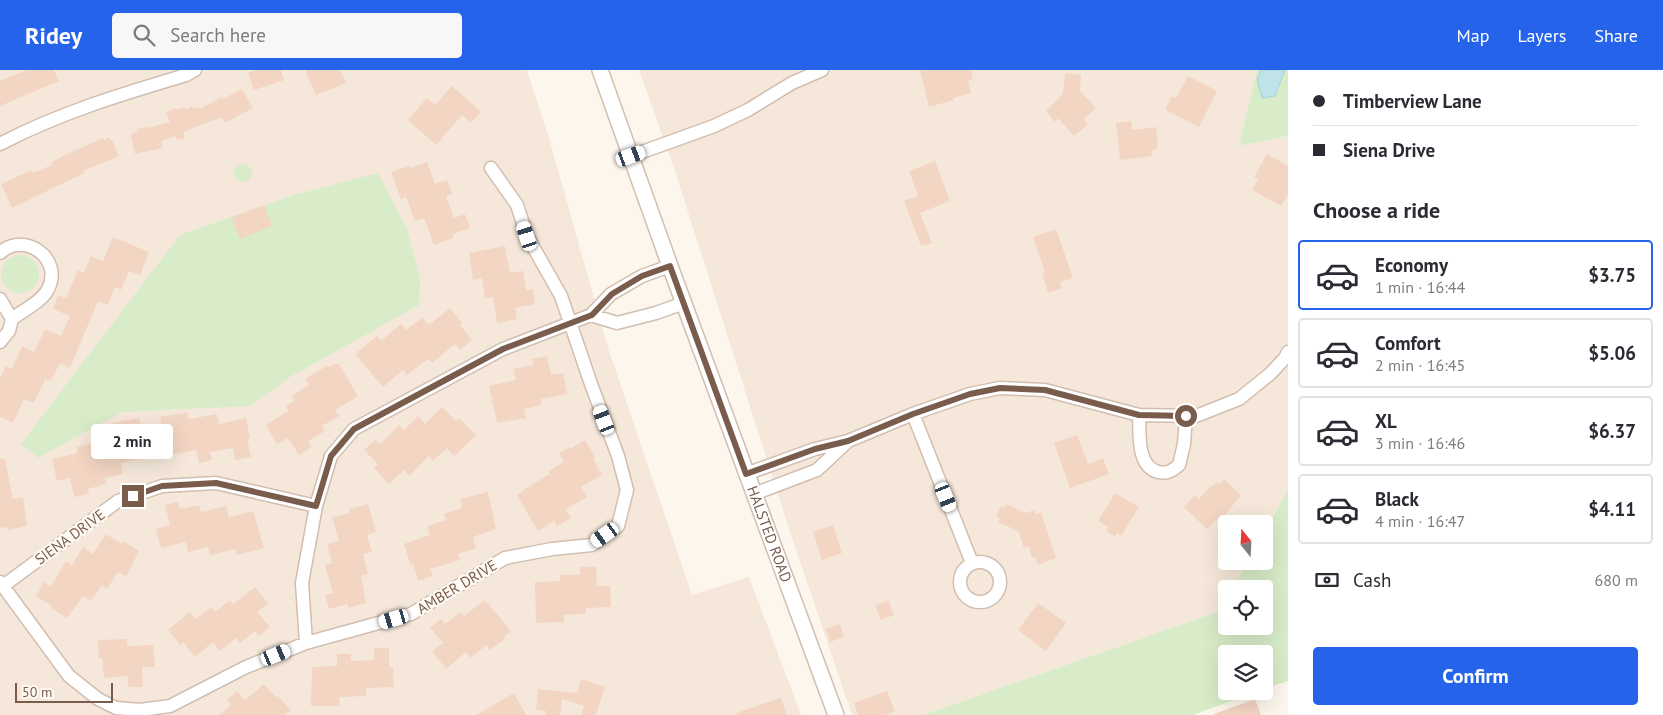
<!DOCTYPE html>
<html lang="en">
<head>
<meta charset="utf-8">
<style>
  body { margin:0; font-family:"PT Sans",sans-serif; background:#f7f7f7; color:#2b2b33; height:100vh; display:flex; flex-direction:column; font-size:19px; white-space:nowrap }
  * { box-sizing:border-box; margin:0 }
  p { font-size:16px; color:#7c7c81 }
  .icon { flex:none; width:28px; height:28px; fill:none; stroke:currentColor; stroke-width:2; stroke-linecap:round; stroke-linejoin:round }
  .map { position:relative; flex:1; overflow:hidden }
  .side { display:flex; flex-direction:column; background:#fff; width:375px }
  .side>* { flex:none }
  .hud { display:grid; align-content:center; height:110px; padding:0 25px; background:#fff }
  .needle { width:32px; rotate:342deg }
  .buttons { position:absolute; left:1218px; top:445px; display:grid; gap:10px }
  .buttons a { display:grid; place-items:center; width:55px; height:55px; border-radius:5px; background:#fff; box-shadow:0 5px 20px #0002; font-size:25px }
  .scale { position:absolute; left:15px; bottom:12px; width:98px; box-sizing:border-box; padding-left:5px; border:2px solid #7a5c4d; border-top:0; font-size:14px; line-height:18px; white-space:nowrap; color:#7a5c4d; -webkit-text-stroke:4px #fffaf3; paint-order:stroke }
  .end { position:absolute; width:22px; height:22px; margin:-11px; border:6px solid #7a5c4d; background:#fff; box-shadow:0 0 0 2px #fff }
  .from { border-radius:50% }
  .bubble { position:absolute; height:35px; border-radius:5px; background:#fff; box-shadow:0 5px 20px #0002; font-size:16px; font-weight:800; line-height:35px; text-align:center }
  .car { position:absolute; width:15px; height:30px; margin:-15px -8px; border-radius:6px; box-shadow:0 0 4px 1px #0007; background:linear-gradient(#fff 24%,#345 0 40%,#fff 0 76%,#345 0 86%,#fff 0) }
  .hud b { display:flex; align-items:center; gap:18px; height:48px; font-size:19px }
  .hud b+b { border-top:1px solid #e1e1e2 }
  .hud i { width:12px; height:12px; background:#2b2b33 }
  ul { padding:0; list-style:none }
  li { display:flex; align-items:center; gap:15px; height:70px; margin:0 10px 8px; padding:0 15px; border:2px solid #e1e1e2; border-radius:5px }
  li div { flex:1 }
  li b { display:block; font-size:19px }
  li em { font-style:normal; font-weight:800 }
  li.selected { border-color:#2563eb }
  li>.icon { width:45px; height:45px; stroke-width:1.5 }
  h2 { padding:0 25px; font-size:22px; line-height:60px }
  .pay { display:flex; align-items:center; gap:12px; height:55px; padding:0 25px; font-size:19px }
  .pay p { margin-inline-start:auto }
  .button { display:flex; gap:10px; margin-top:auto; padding:10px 25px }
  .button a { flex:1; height:58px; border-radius:5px; background:#2563eb; color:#fff; font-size:20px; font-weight:800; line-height:58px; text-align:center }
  header { display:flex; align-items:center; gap:30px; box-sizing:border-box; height:70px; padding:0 25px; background:#2563eb; color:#fff }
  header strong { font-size:24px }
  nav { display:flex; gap:28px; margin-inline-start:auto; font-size:18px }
  .search { width:350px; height:45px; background:#f7f7f7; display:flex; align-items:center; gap:12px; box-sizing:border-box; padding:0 18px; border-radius:5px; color:#7c7c81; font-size:19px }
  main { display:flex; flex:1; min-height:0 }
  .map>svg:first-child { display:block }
</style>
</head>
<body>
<header>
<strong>Ridey</strong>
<div class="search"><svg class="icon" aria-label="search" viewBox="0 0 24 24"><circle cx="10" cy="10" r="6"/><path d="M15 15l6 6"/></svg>Search here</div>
<nav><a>Map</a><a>Layers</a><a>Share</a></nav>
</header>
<main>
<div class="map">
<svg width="1288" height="645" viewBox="0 0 1288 645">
  <rect width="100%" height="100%" fill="#fdf6ec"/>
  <!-- residential -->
  <path fill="#f5e8da" d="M0 0H527L548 65 609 281 692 525 749 507 801 645H0Z
    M639 0H1257L1239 76 1288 66V419L1264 463V454H1226V491H1248L1233 519H1226V530L1220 541 923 645H852L790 462 674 98Z"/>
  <!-- green -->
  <path fill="#d8ecc9" d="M1257 0H1288V66L1239 76Z
    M234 103a9 9 0 1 1 18 0a9 9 0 1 1-18 0Z
    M378 103 407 159 420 209 419 235 290 307 250 336 122 342 38 388 21 374 180 165 294 125Z
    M1 204a19 19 0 1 1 38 0a19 19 0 1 1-38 0Z
    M1288 419V611L1264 619V584H1226V621H1259L1193 645H923L1220 541 1226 530V556H1264V519H1233L1248 491H1264V463Z"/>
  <!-- water -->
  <path fill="#bfe3e8" stroke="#a5d3da" d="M1261 0H1285L1275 26 1262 28 1257 9Z"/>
  <!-- building -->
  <path fill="#f3d5c3" d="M26 0H54L59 11 0 36V11Z
    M255 0H281L284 10 254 20 248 3Z
    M305 0H340L346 13 316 25Z
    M920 0H971L973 9 968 11 971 23 953 28 954 30 929 37Z
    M1065 3 1081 5 1080 21 1096 38 1084 49 1088 54 1074 66 1058 48 1055 52 1046 41 1063 24Z
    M1188 6 1217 21 1199 57 1165 40 1172 26 1176 28Z
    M452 16 481 42 471 53 462 45 436 75 408 50 427 28 435 35Z
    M242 19 253 38 225 53 222 47 183 62 185 68 177 70 175 66 161 71 163 78 135 84 131 66V64L137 62V59L147 57V58L170 52 166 42 175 38 176 40 185 37 186 39 192 36 193 39 199 37 200 39 222 27 223 29Z
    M1131 51 1132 60 1156 57 1158 79 1151 80 1152 86 1120 90 1116 53Z
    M109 67 110 70H112L119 86 83 101 84 103 12 138 1 114 32 100 33 103 52 95 51 93 63 86 103 68 104 70Z
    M1267 84 1288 96V125L1281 136 1252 120 1258 109 1254 107Z
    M935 91 950 131 920 143 932 173 921 176 904 131 918 126 909 101Z
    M427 92 435 114 447 110 452 124 446 126 454 148 465 144 470 158 453 164V168L434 175 424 148 415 151 406 127 401 129 391 102 409 96 410 98Z
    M264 135 272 156 240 169 231 148Z
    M1056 159 1073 208 1060 212 1062 218 1048 223 1042 203 1045 202 1033 167Z
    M113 167 149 182 140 205 129 201 121 220 115 217 108 235 98 231 70 298 60 293 51 311 45 309 34 333 24 329 13 353 0 347V308L6 296 12 299 22 276 34 282 45 259 61 266 70 246 53 239 58 225 66 228 78 200 84 203 91 186 103 191Z
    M505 176 510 203 523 201 526 220 533 219 535 234 515 238 517 249 497 253 493 227 485 228 482 208 473 210 469 183Z
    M450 238 462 253 460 255 472 270 460 280 455 274 432 293 428 289 407 305 403 300 383 317 355 284 377 266 381 271 401 254 406 260 422 248 429 255Z
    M547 286 551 305 563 303 567 324 541 329 542 335 524 339 526 348 497 353 489 316 516 310 513 299 533 295 532 289Z
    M335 294H339L358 326 335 340 339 346 322 356 325 361 308 371 312 377 299 385 288 368 277 374 266 355 288 341 286 336 294 331 291 326 309 315 305 309 328 295 329 297Z
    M442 337 456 351 459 348 476 365 454 386 447 378 433 391 429 386 409 406 404 400 389 414 374 398 378 394 364 380 375 370 380 374 399 355 404 360 418 346 425 354Z
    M188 342 189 349 217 344 219 354 246 348 250 368 247 369 251 387 235 390 233 378 210 382 212 390 199 393 196 380 171 385 168 368 165 369 160 347Z
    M139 348 144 368H140L145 388 121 393 123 404 105 408 106 414 88 419 89 424 74 427 70 408 57 411 52 389 78 383 77 377 96 373 95 367 114 363 112 353Z
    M1077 365 1088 394 1103 388 1109 404 1070 418 1054 373Z
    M585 370 595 387 593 388 602 405 581 417 587 427 566 439 571 448 557 456 554 451 538 461 517 425 524 421 523 420 550 404 548 401 564 392 559 383 569 377 570 379Z
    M0 389H5L13 429 23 427 27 456 8 460 7 457 0 458Z
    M1224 409 1241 425 1226 444 1230 447 1222 455 1217 449 1207 459 1184 437 1195 425 1199 429 1212 415 1213 416 1217 412 1219 414Z
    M488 422 496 459 473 467 476 478 458 484 460 490 430 499 433 506 418 511 413 493 410 494 404 474 430 465 427 456 446 450 444 444 462 438 460 429Z
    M1115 423 1139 437 1121 466 1117 463 1115 466 1106 461 1108 457 1098 451Z
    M178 432 180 439 199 435 201 442 226 436 229 447 253 441 264 478 237 485 235 479 210 485 208 477 188 482 186 472 161 478 156 459 170 455 165 435Z
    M368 434 376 462 367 465 372 482 363 484 368 504 361 506 366 533 348 538 347 534 329 539 325 525 333 523 325 495 332 493 327 474 339 471 332 447 350 443 349 439Z
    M1006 434 1026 443 1034 440 1036 444 1041 442 1056 488 1038 495 1035 487 1032 488 1029 476 1024 478 1018 461 998 452 1000 449 996 447 1001 436 1005 437Z
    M833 455 842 483 822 490 813 462Z
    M106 464 122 474 123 471 139 481 126 507 118 502 107 519 102 515 91 531 83 526 67 548 51 538 52 536 36 526 44 512 51 516 66 491 72 495 83 477 93 484Z
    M580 497H596L597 516H610L611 537 586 538V544L564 545V552L536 553 535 512 560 511V505H580Z
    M255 517 268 533 257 542 270 557 259 566 255 561 240 573 236 568 220 581 213 572 195 587 183 572 180 575 168 560 190 542 196 549 211 537 215 542 230 530 233 534Z
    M485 530 511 561 504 567 505 569 490 580 486 575 471 588 466 582 446 599 432 581 443 573 430 558 441 549 445 554 461 542 464 546Z
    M888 530 894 545 881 550 875 536Z
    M1038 533 1066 553 1046 581 1018 560Z
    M840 554 844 567 830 572 826 559Z
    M127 569V576L153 575 155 597H142L143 617H128V606L104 608 102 588 99 589 98 570Z
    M374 578H389V597H393L394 617 366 618V626L339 627 340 636H311L312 597 337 596V584H351V591L374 590Z
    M581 609 605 617 596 645H581L584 636 562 629 560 645H545L546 641 536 640 538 619 577 623Z
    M264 614 276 627 278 626 291 640 285 645H219L231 635 227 630 237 621 245 630Z
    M887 621 895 641 885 645H858L854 633Z
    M514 623 526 645H476Z
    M781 628 787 645H737L736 643Z
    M1255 629 1261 645H1214V644Z"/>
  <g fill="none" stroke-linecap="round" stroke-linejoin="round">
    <defs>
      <path id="minor" d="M0 74C59 43 122 24 186 5L195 0
        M631 86 714 56 748 40 792 13 822 0
        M0 183C24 160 64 189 48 219 42 232 23 240 12 249L0 229
        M591 245 617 253 656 243 684 233
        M0 272 9 261 12 249
        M913 344 972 493
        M1139 345C1140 362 1136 396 1158 402 1167 404 1172 401 1179 395L1184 374 1186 346
        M746 404 815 379 848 371 913 344 970 324 1000 318 1045 320 1139 345 1196 346 1239 329 1270 304 1285 288 1288 282
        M754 424 817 400 846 373
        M960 512a20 20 0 1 1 40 0a20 20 0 1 1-40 0Z
        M0 512 69 606 98 629 116 638 140 640 170 636 246 597 306 573 411 544 505 488 552 479 592 475 618 456 627 420 618 386 591 314 561 226 527 166 517 135 491 98
        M3 516 118 431 162 416 216 413 316 436
        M306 573 302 513 316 436 331 386 354 359 503 279 591 245 611 224 642 206 670 196"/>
      <g id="tertiary">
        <path id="s1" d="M600 0 670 196 836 645"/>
      </g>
    </defs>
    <!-- minor casing -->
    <use href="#minor" stroke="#d1beb0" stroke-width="15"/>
    <!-- tertiary casing -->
    <use href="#tertiary" stroke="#d1beb0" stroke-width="18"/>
    <!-- minor -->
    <use href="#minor" stroke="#fff" stroke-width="12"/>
    <!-- tertiary -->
    <use href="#tertiary" stroke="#fff" stroke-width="15"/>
  </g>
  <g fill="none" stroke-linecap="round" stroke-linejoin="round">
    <!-- route -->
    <path stroke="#7a5c4d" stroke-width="6" d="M133 426 162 416 216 413 316 436 331 386 354 359 503 279 592 245 612 224 642 206 670 196 746 404 815 379 848 371 913 344 970 324 1000 318 1045 320 1139 345 1186 346"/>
  </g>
  <g text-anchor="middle" stroke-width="4.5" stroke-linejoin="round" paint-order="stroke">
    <!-- street labels -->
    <g font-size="15" fill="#7a5c4d" stroke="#fffaf3">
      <text dy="5" stroke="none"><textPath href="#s1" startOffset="494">HALSTED ROAD</textPath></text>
      <text transform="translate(70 467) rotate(-36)" y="5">SIENA DRIVE</text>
      <text transform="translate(457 517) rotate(-31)" y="5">AMBER DRIVE</text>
    </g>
  </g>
</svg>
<div class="buttons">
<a><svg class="needle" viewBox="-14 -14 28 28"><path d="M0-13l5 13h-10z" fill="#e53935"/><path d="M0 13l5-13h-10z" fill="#7c7c81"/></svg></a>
<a><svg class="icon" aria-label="locate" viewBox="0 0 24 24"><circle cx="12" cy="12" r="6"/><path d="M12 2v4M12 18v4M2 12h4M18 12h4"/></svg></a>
<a><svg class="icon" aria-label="layers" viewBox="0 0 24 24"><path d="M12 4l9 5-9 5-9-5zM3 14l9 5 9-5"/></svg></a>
</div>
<div class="scale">50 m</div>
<i class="end from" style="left:1186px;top:346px"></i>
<i class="end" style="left:133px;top:426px"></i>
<div class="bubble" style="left:91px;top:354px;width:82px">2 min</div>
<i class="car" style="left:631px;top:86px;rotate:70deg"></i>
<i class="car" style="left:527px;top:166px;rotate:342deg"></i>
<i class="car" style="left:604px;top:350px;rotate:339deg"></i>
<i class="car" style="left:946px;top:427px;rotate:158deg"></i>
<i class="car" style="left:605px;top:465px;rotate:235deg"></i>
<i class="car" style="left:394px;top:549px;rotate:254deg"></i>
<i class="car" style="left:276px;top:585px;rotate:68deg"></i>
</div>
<section class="side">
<div class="hud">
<b><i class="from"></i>Timberview Lane</b>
<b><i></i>Siena Drive</b>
</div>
<h2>Choose a ride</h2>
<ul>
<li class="selected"><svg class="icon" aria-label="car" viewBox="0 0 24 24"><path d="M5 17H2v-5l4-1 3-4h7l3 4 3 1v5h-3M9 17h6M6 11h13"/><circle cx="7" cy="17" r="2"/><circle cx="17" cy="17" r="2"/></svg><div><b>Economy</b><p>1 min · 16:44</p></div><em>$3.75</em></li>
<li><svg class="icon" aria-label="car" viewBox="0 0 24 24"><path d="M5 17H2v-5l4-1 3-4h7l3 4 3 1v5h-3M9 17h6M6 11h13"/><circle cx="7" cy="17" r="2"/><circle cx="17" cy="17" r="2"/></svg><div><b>Comfort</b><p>2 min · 16:45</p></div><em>$5.06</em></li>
<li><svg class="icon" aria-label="car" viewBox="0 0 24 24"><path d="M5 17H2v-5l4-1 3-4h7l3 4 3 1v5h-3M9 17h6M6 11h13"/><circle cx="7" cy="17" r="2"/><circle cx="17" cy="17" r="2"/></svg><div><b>XL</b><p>3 min · 16:46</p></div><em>$6.37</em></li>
<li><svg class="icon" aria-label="car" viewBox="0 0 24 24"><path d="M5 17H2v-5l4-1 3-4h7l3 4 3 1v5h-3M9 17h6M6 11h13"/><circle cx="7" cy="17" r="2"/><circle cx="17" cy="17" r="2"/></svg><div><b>Black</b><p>4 min · 16:47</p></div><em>$4.11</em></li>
</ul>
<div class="pay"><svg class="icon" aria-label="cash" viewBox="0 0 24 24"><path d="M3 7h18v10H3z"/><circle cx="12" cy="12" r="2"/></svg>Cash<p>680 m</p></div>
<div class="button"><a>Confirm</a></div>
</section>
</main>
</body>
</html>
